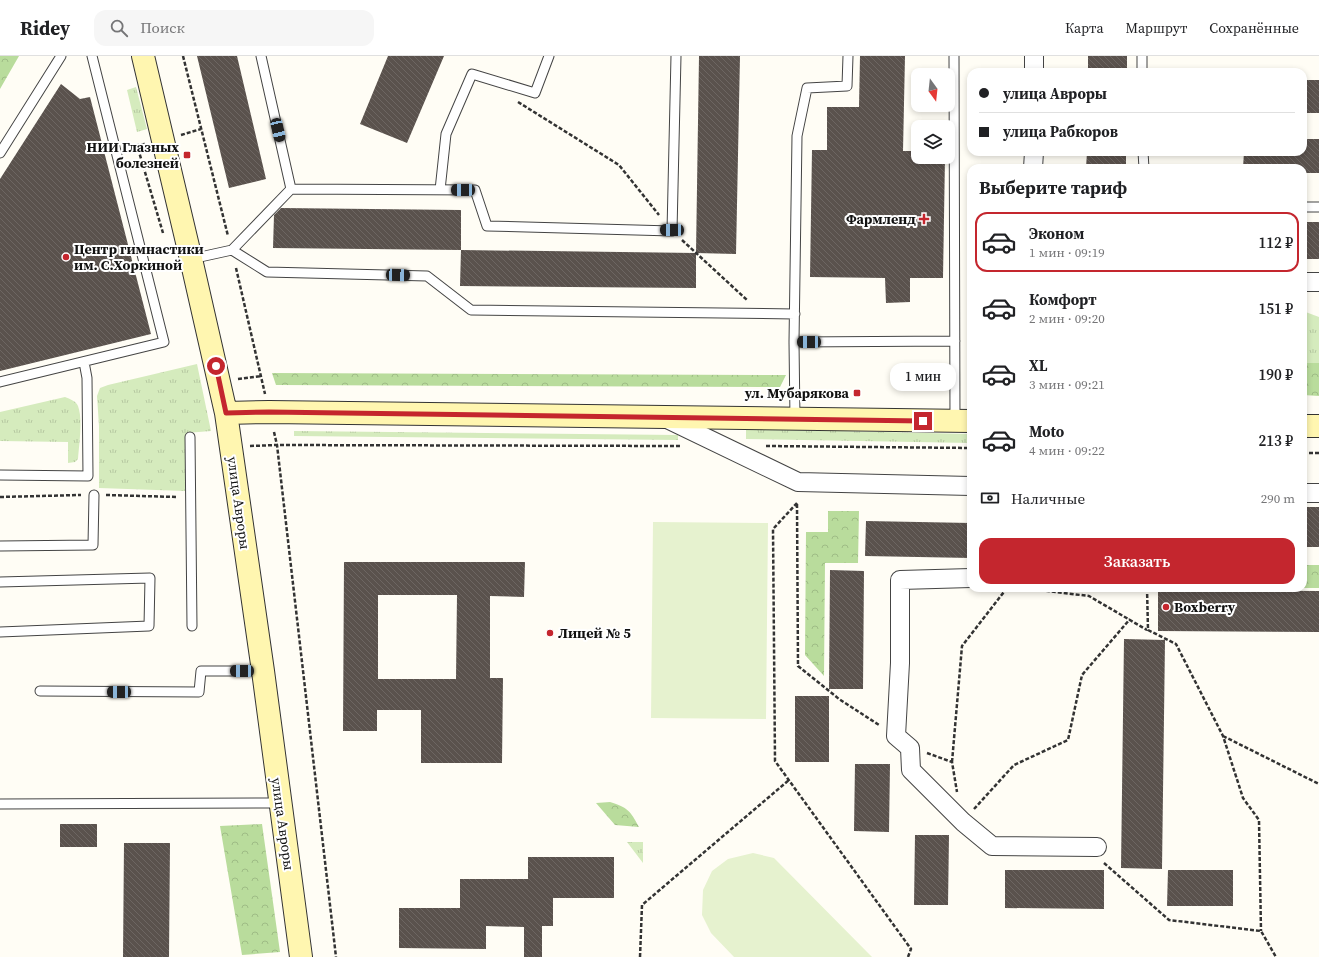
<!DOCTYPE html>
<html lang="ru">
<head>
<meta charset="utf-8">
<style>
  body { margin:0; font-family:"Source Serif 4",serif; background:#f6f6f6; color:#202124; height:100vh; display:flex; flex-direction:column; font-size:15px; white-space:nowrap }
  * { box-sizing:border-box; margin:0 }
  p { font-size:13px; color:#757577 }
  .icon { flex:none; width:22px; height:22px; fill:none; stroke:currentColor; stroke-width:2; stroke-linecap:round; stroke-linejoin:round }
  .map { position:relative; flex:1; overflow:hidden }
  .panel { position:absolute; left:967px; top:108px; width:340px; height:428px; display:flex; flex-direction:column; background:#fff; border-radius:12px; box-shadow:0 2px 6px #0003 }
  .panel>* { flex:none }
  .top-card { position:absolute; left:967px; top:12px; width:340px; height:88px; border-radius:12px; box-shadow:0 2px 6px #0003; display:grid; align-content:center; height:88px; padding:0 12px; background:#fff }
  .needle { width:26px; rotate:165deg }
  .controls { position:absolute; left:911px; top:12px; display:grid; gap:8px }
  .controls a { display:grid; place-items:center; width:44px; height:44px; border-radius:8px; background:#fff; box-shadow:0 2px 6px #0003; font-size:20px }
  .end { position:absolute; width:18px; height:18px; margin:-9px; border:5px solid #c4262e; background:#fff; box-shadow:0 0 0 2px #fff }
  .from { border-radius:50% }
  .bubble { position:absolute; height:28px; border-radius:12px; background:#fff; box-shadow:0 2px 6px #0003; font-size:13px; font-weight:600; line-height:28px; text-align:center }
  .car { position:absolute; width:12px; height:24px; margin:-12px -6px; border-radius:5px; box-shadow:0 0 3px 1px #0007; background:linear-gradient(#222 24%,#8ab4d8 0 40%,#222 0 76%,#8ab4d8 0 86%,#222 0) }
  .top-card b { display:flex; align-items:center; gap:14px; height:38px; font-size:15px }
  .top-card b+b { border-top:1px solid #e0e0e0 }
  .top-card i { width:10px; height:10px; background:#202124 }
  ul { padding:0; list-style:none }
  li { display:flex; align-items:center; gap:12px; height:60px; margin:0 8px 6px; padding:0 4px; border:2px solid transparent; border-radius:12px }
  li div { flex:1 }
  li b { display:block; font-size:15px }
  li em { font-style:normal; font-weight:600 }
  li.active { border-color:#c4262e }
  li>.icon { width:36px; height:36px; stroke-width:1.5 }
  h2 { padding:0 12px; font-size:18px; line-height:48px }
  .pay { display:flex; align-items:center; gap:10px; height:44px; padding:0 12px; font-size:15px }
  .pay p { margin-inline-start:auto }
  .cta { display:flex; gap:8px; margin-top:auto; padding:8px 12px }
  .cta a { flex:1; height:46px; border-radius:12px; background:#c4262e; color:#fff; font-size:16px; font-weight:600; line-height:46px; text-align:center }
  header { display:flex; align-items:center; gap:24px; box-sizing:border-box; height:56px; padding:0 20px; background:#fff; border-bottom:1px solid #e0e0e0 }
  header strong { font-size:19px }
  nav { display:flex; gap:22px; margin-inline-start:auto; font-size:14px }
  .search { width:280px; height:36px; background:#f6f6f6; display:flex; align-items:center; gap:10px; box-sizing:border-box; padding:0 14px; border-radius:12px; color:#757577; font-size:15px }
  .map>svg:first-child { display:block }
</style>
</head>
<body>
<header>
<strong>Ridey</strong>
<div class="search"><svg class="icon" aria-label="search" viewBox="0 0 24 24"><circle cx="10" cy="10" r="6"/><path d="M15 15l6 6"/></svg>Поиск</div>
<nav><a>Карта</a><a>Маршрут</a><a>Сохранённые</a></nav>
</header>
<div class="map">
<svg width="1319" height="901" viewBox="0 0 1319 901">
  <defs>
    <pattern id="grass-tufts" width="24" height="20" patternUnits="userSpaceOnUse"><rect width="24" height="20" fill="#d5ebbd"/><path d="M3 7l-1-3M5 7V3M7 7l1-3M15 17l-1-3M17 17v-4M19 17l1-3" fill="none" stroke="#b6c8a1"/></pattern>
    <pattern id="forest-crowns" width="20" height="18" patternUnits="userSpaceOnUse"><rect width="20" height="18" fill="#b9dc9c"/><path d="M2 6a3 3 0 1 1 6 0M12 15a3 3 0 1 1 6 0" fill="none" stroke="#9ebc85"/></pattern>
    <pattern id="building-back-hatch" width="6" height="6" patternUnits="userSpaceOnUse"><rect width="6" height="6" fill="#5a524d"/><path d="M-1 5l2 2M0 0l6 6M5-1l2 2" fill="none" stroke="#6d6662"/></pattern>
  </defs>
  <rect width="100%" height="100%" fill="#fffdf5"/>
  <!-- grass -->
  <path fill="url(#grass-tufts)" d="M136 31 147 73 137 76 127 34Z
    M1303 255 1319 261V307H1303Z
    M197 308 211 375 186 377 185 435 99 432V370L97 340 100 332 108 329Z
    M65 341C70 343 76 345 78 350 83 363 79 389 78 403L75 406 68 407V386L0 385V356Z
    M746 373 971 378V387L746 383Z
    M294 375 678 379V384L294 380Z
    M627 786H643V807Z"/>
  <!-- forest -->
  <path fill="url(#forest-crowns)" d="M0 0H19L0 33Z
    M1303 307H1319V340L1303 339Z
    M272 317 786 319 780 331 276 329Z
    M828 455H859L858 507H825L824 620 805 599 806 476H828Z
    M1303 509H1319V532H1303Z
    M610 746C628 752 630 754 639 771L615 769 596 747Z
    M262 768 280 896 242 899 220 770Z"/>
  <!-- pitch -->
  <path fill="#e6f2cf" d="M653 466 768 467 766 663 651 662Z
    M753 797 774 802 872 901H734L711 877 702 859 703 834 712 815 728 803Z"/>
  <!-- building -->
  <path fill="url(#building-back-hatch)" fill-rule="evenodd" d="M197 0H237L266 123 229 132Z
    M388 0H444L407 87 360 68Z
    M699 0H740L736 198 696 197Z
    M860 0H905L903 95H918V101H945L943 222H910V246L886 247 885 222 810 221 812 94H827V51H859Z
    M1088 0H1127V16H1088Z
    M1303 24H1319V57H1303Z
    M61 28 80 43 90 41 151 278 0 315V123Z
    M1303 83H1319V117H1303V112H1243L1244 96H1303Z
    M1087 96H1126V112H1086Z
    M281 152 461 154V194L273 192 274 159Z
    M1303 166H1319V203H1303Z
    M461 194 696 197V232L460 230Z
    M1303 451H1319V491H1303Z
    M866 465 971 467V502L865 500Z
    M344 506H525L524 541 490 540V622H503L502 707H421V654H377V675H343ZM378 539H457L456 623H378Z
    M830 514 864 515 863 633H829Z
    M1158 534 1319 535V576L1158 575Z
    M1124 583 1165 584 1162 813 1121 812Z
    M795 640H829V706H795Z
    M855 708H890L889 776 854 775Z
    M60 768H97V791H60Z
    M915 779H949L948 849H914Z
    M124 787H170L169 901H123Z
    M528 801H614V842H553V870H542V901H524V871L486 870V893L399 892V852H460V823H528Z
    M1005 814H1104V853L1005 852Z
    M1168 814H1233V850H1167Z"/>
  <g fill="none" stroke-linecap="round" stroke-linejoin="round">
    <defs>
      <path id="lane" d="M261 0 291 133
        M954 0 955 365
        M1142 0V16
        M1143 96 1144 112
        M0 97 61 0
        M440 134 446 78 472 18 535 37 549 0
        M1303 151H1319
        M232 194 267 216 427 220 471 254 795 258
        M191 203 232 194 291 133 475 134 487 170 672 175 676 0
        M794 286 955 285
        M0 326 164 286 92 0
        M795 363 794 286 797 80 807 32 847 30 848 0
        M190 381 192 570
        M0 419 88 420 87 322 84 306
        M0 490 93 489 94 439
        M0 526 150 522 149 570 0 576
        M40 635 199 636 201 615H263
        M0 748 281 747"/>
      <path id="street" d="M1034 16V0
        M1033 112 1034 96
        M1303 226H1319
        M665 362 798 426 971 430
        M1303 437H1319
        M971 522 900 524V607L896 680 910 692 911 714 963 766 992 790 1097 791"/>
      <path id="secondary" d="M143 0 191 203 226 357 263 615 301 901
        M226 357 269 356 971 365
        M1303 370H1319"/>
    </defs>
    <!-- lane casing -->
    <use href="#lane" stroke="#444" stroke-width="11"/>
    <!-- street casing -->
    <use href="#street" stroke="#444" stroke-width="20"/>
    <!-- secondary casing -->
    <use href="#secondary" stroke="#333" stroke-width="24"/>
    <!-- path -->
    <path stroke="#333" stroke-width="2.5" stroke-dasharray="4 2" stroke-linecap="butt" d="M183 0 228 180
      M518 46 619 109 659 159
      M181 79 201 73
      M145 88 137 89 163 177
      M682 184 747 244
      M236 212 265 338
      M238 323 261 320
      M274 376 277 389 336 901
      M250 390 277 389 681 390
      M766 390 971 392
      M1303 397H1319
      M106 439 177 441
      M0 441 81 439
      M797 447 773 473 775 705 911 893 908 901
      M797 448 798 610 839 643 879 669
      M1022 532 1089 540 1147 574
      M1147 532 1148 574 1176 588 1223 680 1243 742 1259 764 1261 875
      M1223 680 1319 728
      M927 697 952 706 957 736
      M952 706 962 590 1007 532
      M974 753 1014 709 1068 684 1082 619 1130 563
      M1104 807 1169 864 1261 875 1276 901
      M640 901 642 849 789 724"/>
    <!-- lane -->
    <use href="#lane" stroke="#fff" stroke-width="9"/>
    <!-- street -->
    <use href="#street" stroke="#fff" stroke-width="18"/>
    <!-- secondary -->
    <use href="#secondary" stroke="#fff6b0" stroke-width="22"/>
  </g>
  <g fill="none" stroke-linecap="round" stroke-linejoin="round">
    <!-- route -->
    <path stroke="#c4262e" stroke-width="5" d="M216 310 226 357 269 356 923 365"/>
  </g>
  <!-- markers -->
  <g fill="#c4262e" stroke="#fff" stroke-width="1.5">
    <rect x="183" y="95" width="8" height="8" rx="2"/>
    <path d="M922 157h4v4h4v4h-4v4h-4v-4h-4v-4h4z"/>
    <circle cx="66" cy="201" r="4"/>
    <rect x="853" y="333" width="8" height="8" rx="2"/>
    <circle cx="1166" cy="551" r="4"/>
    <circle cx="550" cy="577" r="4"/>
  </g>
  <g text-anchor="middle" stroke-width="4" stroke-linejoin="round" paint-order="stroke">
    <!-- poi labels -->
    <g font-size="14" font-weight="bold" fill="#111" stroke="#fff" text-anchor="end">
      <text x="179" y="96">НИИ Глазных<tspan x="179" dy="16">болезней</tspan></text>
      <text x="916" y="168">Фармленд</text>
      <text x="74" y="198" text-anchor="start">Центр гимнастики<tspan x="74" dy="16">им. С.Хоркиной</tspan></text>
      <text x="849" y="342">ул. Мубарякова</text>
      <text x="1174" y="556" text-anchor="start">Boxberry</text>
      <text x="558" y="582" text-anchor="start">Лицей № 5</text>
    </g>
    <!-- street labels -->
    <g font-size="14" fill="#111" stroke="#fff">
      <text transform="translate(239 447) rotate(82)" y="5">улица Авроры</text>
      <text transform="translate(283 768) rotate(82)" y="5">улица Авроры</text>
    </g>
  </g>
</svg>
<div class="controls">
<a><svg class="needle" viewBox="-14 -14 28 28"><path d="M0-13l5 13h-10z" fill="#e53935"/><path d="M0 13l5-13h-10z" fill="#757577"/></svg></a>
<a><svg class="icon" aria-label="layers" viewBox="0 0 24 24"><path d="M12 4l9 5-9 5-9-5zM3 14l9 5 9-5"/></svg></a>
</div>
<i class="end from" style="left:216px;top:310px"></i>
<i class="end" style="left:923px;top:365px"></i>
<div class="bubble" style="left:890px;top:307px;width:66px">1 мин</div>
<i class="car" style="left:278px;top:74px;rotate:167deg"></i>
<i class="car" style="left:463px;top:134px;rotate:270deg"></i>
<i class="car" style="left:672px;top:174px;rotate:271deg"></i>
<i class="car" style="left:398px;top:219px;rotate:92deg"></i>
<i class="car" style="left:809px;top:286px;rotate:270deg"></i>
<i class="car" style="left:242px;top:615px;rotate:270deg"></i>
<i class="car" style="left:119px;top:636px;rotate:270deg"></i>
<div class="top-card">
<b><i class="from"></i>улица Авроры</b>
<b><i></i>улица Рабкоров</b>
</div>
<section class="panel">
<h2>Выберите тариф</h2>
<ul>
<li class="active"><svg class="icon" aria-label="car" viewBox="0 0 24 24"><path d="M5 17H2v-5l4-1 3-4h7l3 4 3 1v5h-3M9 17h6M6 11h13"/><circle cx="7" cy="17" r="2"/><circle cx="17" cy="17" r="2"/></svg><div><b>Эконом</b><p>1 мин · 09:19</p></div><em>112 ₽</em></li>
<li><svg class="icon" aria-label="car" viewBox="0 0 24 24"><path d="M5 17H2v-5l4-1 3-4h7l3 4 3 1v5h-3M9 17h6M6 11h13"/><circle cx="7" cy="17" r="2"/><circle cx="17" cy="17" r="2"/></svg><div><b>Комфорт</b><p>2 мин · 09:20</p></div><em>151 ₽</em></li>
<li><svg class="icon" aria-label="car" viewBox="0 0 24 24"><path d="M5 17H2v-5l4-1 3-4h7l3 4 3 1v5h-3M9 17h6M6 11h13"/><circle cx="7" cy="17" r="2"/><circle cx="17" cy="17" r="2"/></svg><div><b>XL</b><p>3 мин · 09:21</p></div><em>190 ₽</em></li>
<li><svg class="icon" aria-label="car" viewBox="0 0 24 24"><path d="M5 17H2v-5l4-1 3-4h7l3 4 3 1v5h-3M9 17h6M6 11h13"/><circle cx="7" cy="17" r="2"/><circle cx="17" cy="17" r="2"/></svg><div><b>Moto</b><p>4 мин · 09:22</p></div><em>213 ₽</em></li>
</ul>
<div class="pay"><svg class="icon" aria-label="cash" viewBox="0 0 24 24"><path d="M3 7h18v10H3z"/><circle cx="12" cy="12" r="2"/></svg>Наличные<p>290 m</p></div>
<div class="cta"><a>Заказать</a></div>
</section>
</div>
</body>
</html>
